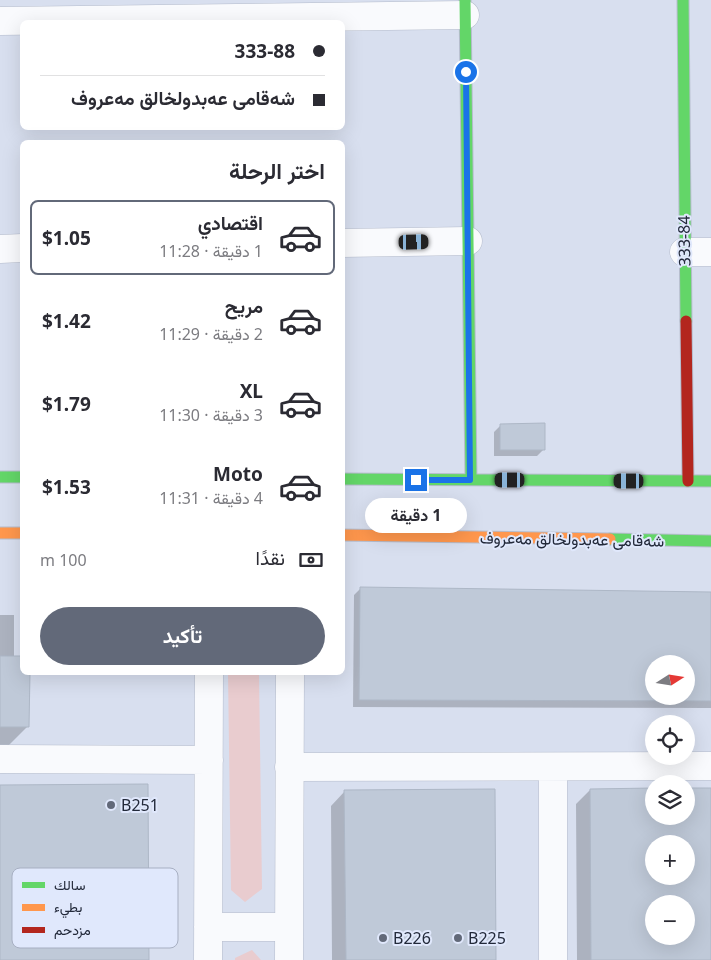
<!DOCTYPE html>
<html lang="ar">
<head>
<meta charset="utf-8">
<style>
  body { margin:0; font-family:"Noto Sans",Vazirmatn,sans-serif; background:#f2f2f3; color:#2b2b33; direction:rtl; height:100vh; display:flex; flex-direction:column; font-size:19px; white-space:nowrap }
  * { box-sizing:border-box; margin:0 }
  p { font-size:16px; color:#7c7c81 }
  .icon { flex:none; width:28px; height:28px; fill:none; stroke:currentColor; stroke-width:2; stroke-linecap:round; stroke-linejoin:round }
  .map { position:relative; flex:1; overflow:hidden; direction:ltr }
  .drawer { position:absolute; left:20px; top:140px; width:325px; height:535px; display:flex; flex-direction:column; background:#fff; border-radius:8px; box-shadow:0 5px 20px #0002; direction:rtl }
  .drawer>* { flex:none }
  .top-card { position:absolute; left:20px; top:20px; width:325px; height:110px; border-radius:8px; box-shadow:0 5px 20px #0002; direction:rtl; display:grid; align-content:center; height:110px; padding:0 20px; background:#fff }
  .needle { width:32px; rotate:78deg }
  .fabs { position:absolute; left:645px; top:655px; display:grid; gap:10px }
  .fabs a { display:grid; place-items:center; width:50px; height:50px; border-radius:50%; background:#fff; box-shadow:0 5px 20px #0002; font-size:25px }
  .end { position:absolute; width:22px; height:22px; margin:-11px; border:6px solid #1a73e8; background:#fff; box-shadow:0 0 0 2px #fff }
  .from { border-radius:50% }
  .bubble { position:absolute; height:35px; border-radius:18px; background:#fff; box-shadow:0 5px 20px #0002; font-size:16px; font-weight:700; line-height:35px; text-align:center; direction:rtl }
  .car { position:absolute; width:15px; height:30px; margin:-15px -8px; border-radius:6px; box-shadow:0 0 4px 1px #0007; background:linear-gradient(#222 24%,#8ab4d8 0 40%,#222 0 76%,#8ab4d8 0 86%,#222 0) }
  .top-card b { display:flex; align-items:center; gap:18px; height:48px; font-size:19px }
  .top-card b+b { border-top:1px solid #e1e1e2 }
  .top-card i { width:12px; height:12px; background:#2b2b33 }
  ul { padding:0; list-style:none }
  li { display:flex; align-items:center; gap:15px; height:75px; margin:0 10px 8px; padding:0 10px; border:2px solid transparent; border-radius:8px }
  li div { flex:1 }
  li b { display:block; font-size:19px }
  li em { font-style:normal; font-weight:700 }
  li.selected { border-color:#626979 }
  li>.icon { width:45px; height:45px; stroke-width:1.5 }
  h2 { padding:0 20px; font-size:22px; line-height:60px }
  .pay { display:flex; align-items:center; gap:12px; height:55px; padding:0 20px; font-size:19px }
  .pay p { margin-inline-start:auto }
  .action { display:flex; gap:10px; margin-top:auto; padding:10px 20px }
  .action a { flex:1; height:58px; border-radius:30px; background:#626979; color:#fff; font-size:20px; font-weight:700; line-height:58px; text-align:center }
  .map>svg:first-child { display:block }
</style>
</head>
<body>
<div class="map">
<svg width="711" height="960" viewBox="0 0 711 960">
  <rect width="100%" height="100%" fill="#d8dfef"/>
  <!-- green -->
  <path fill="#e9cccf" d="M228 673H259L262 889 245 902 231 890Z
    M252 950 261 960H235V958Z"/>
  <!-- shadow -->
  <path fill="#0003" fill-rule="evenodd" d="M501 425 544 449 537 456H494V432Z
    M361 588 711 594V708L353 707 354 595ZM654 664H686V696H654Z
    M0 615H14V657H22L28 726 3 751H0Z
    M590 790 654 816H686L711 790V960H577L576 804ZM654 844H686V876H654ZM654 904H686V936H654Z
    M345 791 495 960H332L331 806Z"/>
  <!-- building -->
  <path fill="#bfc9d8" stroke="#adb7c6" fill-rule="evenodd" d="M545 423V450H500V424Z
    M360 587 711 592V701L359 700ZM654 664H686V696H654Z
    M0 656H22V672H30L29 727H0Z
    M148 784 149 960H0V785Z
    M654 788V816H686V788H711V960H591L590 789ZM654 844H686V876H654ZM654 904H686V936H654Z
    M495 789 496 960H346L344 790Z"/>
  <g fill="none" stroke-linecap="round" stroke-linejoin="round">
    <defs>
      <path id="street" d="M0 21 465 15
        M342 243 468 241
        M0 249 22 248
        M684 252H711
        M0 759 209 760
        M289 767 711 766
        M208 927H289
        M208 960 209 672
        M289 960 290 672
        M553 960V767"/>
      <path id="fast" d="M465 0 471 480
        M683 0 686 321
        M0 477H22
        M342 479 711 481
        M610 539 711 541"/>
      <path id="slow" d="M0 533H22
        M342 535 610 539"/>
      <path id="jam" d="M686 321 688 481"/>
    </defs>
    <!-- street casing -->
    <use href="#street" stroke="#b5bccc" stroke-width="29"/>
    <!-- fast casing -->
    <use href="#fast" stroke="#b5bccc" stroke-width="13"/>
    <!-- slow casing -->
    <use href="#slow" stroke="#b5bccc" stroke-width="13"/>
    <!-- jam casing -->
    <use href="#jam" stroke="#b5bccc" stroke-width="13"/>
    <!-- street -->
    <use href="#street" stroke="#f9fafd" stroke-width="28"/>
    <!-- fast -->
    <use href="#fast" stroke="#63d668" stroke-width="11"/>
    <!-- slow -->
    <use href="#slow" stroke="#ff974d" stroke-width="11"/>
    <!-- jam -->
    <use href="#jam" stroke="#b3261e" stroke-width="11"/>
  </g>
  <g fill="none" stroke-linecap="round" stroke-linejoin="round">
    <!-- route -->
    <path stroke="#1a73e8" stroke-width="6" d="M416 480H470L466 72"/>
  </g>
  <!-- markers -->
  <g fill="#626979" stroke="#e0e8fc" stroke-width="2">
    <circle cx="111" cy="805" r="5"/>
    <circle cx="383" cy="938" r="5"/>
    <circle cx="458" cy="938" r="5"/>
  </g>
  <g text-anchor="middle" stroke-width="4" stroke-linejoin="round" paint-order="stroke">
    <!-- street labels -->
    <g font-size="16" fill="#22293a" stroke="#e0e8fc">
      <text transform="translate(684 241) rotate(-91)" y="6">333-84</text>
      <text transform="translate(572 539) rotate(1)" y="6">شەقامی عەبدولخالق مەعروف</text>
    </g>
    <!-- poi labels -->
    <g font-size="16" fill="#22293a" stroke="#e0e8fc" text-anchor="start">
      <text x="121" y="811">B251</text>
      <text x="393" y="944">B226</text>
      <text x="468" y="944">B225</text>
    </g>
  </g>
  <!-- legend -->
  <rect x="12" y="868" width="166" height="80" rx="8" fill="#e0e8fc" stroke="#a7afc2" stroke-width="1"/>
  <rect x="22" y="882" width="23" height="6" fill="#63d668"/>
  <rect x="22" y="904" width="23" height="7" fill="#ff974d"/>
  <rect x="22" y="927" width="23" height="6" fill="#b3261e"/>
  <g font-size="14" fill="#22293a">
    <text x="54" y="890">سالك</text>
    <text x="54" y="912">بطيء</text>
    <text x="54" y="935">مزدحم</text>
  </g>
</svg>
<div class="fabs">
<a><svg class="needle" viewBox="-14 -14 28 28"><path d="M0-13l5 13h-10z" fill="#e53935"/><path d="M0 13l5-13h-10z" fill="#7c7c81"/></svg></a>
<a><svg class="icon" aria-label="locate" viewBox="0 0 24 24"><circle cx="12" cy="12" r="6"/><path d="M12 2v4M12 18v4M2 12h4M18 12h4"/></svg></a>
<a><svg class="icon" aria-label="layers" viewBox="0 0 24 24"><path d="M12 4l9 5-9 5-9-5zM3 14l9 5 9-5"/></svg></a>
<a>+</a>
<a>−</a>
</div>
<i class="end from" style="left:466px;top:72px"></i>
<i class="end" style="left:416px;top:480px"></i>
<div class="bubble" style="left:365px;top:498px;width:102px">1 دقيقة</div>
<i class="car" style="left:414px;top:242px;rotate:89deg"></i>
<i class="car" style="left:510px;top:480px;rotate:270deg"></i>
<i class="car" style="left:629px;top:481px;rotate:270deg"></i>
<div class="top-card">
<b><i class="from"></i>333-88</b>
<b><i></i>شەقامی عەبدولخالق مەعروف</b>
</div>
<section class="drawer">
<h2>اختر الرحلة</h2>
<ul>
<li class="selected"><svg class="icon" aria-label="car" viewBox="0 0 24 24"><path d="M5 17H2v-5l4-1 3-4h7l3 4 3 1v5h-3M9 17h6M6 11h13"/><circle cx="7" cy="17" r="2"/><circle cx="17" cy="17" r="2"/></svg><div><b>اقتصادي</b><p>1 دقيقة · 11:28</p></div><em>$1.05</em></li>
<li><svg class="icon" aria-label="car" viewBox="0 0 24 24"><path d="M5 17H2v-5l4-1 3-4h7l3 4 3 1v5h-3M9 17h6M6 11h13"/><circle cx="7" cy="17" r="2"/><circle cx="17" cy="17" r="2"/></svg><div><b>مريح</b><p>2 دقيقة · 11:29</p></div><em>$1.42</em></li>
<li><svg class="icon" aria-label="car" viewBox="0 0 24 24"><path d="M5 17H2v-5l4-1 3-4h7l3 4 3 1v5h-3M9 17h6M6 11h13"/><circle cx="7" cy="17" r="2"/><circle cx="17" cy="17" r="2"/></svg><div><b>XL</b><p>3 دقيقة · 11:30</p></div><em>$1.79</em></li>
<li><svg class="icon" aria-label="car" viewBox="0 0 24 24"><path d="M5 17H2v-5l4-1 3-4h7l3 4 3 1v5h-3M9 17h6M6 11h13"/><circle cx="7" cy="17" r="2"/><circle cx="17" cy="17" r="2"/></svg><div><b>Moto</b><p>4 دقيقة · 11:31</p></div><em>$1.53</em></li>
</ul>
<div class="pay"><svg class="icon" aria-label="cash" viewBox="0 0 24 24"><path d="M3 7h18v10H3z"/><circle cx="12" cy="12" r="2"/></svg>نقدًا<p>100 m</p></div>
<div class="action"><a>تأكيد</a></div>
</section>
</div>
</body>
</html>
